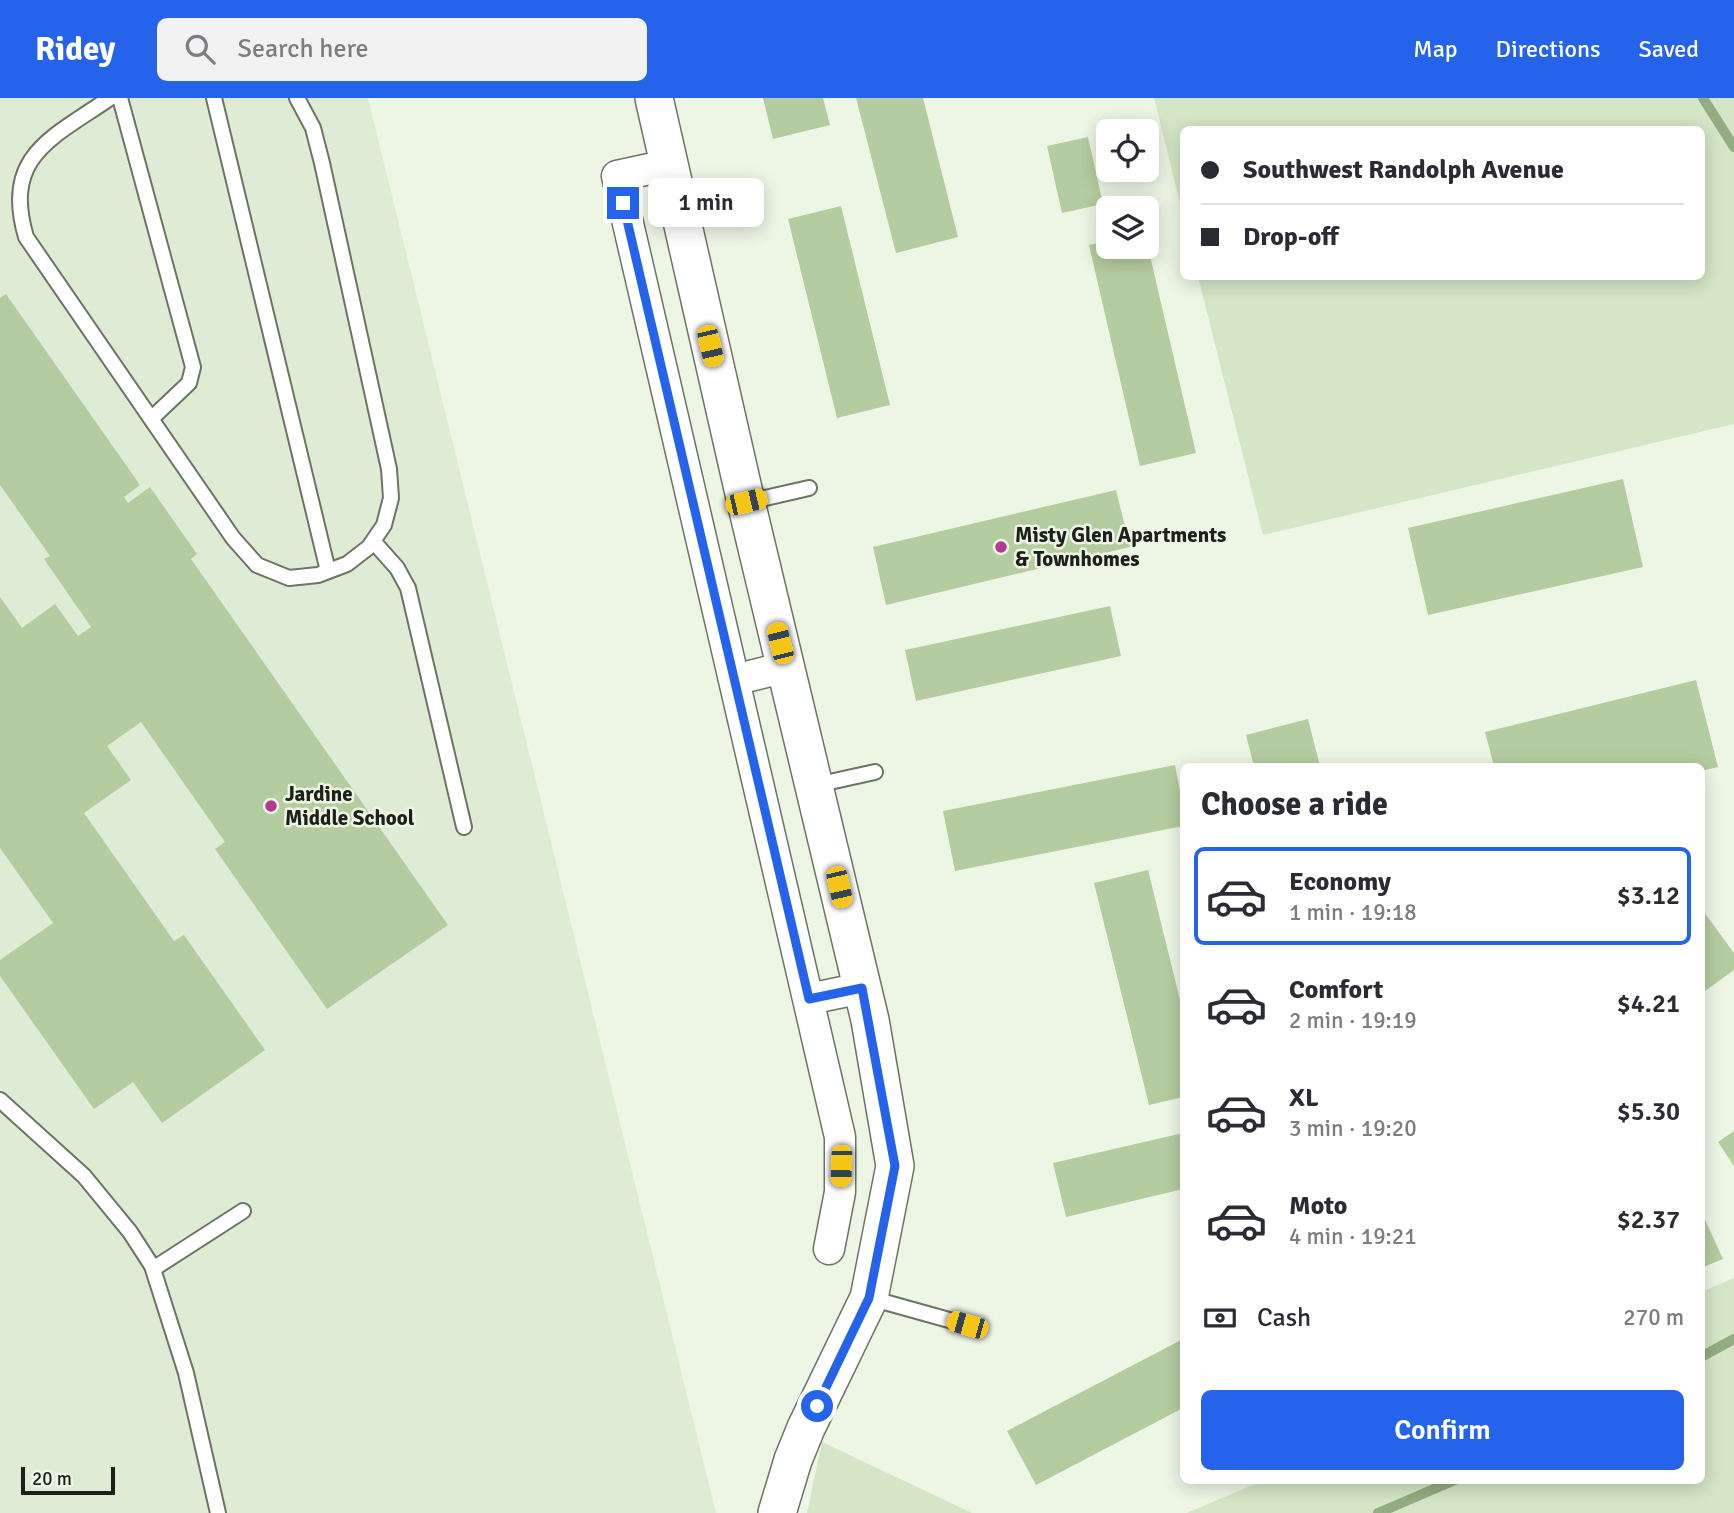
<!DOCTYPE html>
<html lang="en">
<head>
<meta charset="utf-8">
<style>
  body { margin:0; font-family:Signika,sans-serif; background:#f2f2f3; color:#2b2b33; height:100vh; display:flex; flex-direction:column; font-size:26px; white-space:nowrap }
  * { box-sizing:border-box; margin:0 }
  p { font-size:23px; color:#7c7c81 }
  .icon { flex:none; width:38px; height:38px; fill:none; stroke:currentColor; stroke-width:2; stroke-linecap:round; stroke-linejoin:round }
  .map { position:relative; flex:1; overflow:hidden }
  .panel { position:absolute; left:1180px; top:665px; width:525px; height:721px; display:flex; flex-direction:column; background:#fff; border-radius:10px; box-shadow:0 4px 18px #0003 }
  .panel>* { flex:none }
  .guide { position:absolute; left:1180px; top:28px; width:525px; height:154px; border-radius:10px; box-shadow:0 4px 18px #0003; display:grid; align-content:center; height:154px; padding:0 21px; background:#fff }
  .controls { position:absolute; left:1096px; top:21px; display:grid; gap:14px }
  .controls a { display:grid; place-items:center; width:63px; height:63px; border-radius:10px; background:#fff; box-shadow:0 4px 18px #0003; font-size:35px }
  .scale { position:absolute; left:21px; bottom:18px; width:94px; box-sizing:border-box; padding-left:7px; border:4px solid #1d201a; border-top:0; font-size:19px; line-height:24px; white-space:nowrap; color:#1d201a; -webkit-text-stroke:5px #edf6e5; paint-order:stroke }
  .end { position:absolute; width:32px; height:32px; margin:-16px; border:9px solid #2563eb; background:#fff; box-shadow:0 0 0 4px #fff }
  .from { border-radius:50% }
  .bubble { position:absolute; height:49px; border-radius:10px; background:#fff; box-shadow:0 4px 18px #0003; font-size:23px; font-weight:600; line-height:49px; text-align:center }
  .car { position:absolute; width:21px; height:42px; margin:-21px -10px; border-radius:9px; box-shadow:0 0 5px 2px #0007; background:linear-gradient(#f5c518 24%,#345 0 40%,#f5c518 0 76%,#345 0 86%,#f5c518 0) }
  .guide b { display:flex; align-items:center; gap:24px; height:66px; font-size:26px }
  .guide b+b { border-top:2px solid #e1e1e2 }
  .guide i { width:18px; height:18px; background:#2b2b33 }
  ul { padding:0; list-style:none }
  li { display:flex; align-items:center; gap:21px; height:98px; margin:0 14px 10px; padding:0 7px; border:4px solid transparent; border-radius:10px }
  li div { flex:1 }
  li b { display:block; font-size:26px }
  li em { font-style:normal; font-weight:600 }
  li.current { border-color:#2563eb }
  li>.icon { width:63px; height:63px; stroke-width:1.5 }
  h2 { padding:0 21px; font-size:32px; line-height:84px }
  .pay { display:flex; align-items:center; gap:18px; height:77px; padding:0 21px; font-size:26px }
  .pay p { margin-inline-start:auto }
  .cta { display:flex; gap:14px; margin-top:auto; padding:14px 21px }
  .cta a { flex:1; height:80px; border-radius:10px; background:#2563eb; color:#fff; font-size:28px; font-weight:600; line-height:80px; text-align:center }
  header { display:flex; align-items:center; gap:42px; box-sizing:border-box; height:98px; padding:0 35px; background:#2563eb; color:#fff }
  header strong { font-size:33px }
  nav { display:flex; gap:38px; margin-inline-start:auto; font-size:24px }
  .search { width:490px; height:63px; background:#f2f2f3; display:flex; align-items:center; gap:18px; box-sizing:border-box; padding:0 24px; border-radius:10px; color:#7c7c81; font-size:26px }
  .map>svg:first-child { display:block }
</style>
</head>
<body>
<header>
<strong>Ridey</strong>
<div class="search"><svg class="icon" aria-label="search" viewBox="0 0 24 24"><circle cx="10" cy="10" r="6"/><path d="M15 15l6 6"/></svg>Search here</div>
<nav><a>Map</a><a>Directions</a><a>Saved</a></nav>
</header>
<div class="map">
<svg width="1734" height="1415" viewBox="0 0 1734 1415">
  <rect width="100%" height="100%" fill="#edf6e5"/>
  <!-- built -->
  <path fill="#dfecd5" d="M0 0H368L716 1415H0Z"/>
  <!-- green -->
  <path fill="#d4e6c6" d="M1154 0H1734V326L1263 437 1198 179 1701 178V32H1183V117Z
    M1734 1180V1415H1187L1262 1383 1701 1382V1194Z
    M822 1344 972 1415H807Z"/>
  <g fill="none" stroke-linecap="round" stroke-linejoin="round">
    <!-- stream -->
    <path stroke="#95ac81" stroke-width="10" d="M1703 0 1734 49
      M1701 1259 1734 1241
      M1378 1415 1455 1382"/>
  </g>
  <!-- building -->
  <path fill="#b4cc9f" d="M763 0H823L830 27 773 41Z
    M856 0H923L958 139 896 155Z
    M1088 39 1103 106 1062 115 1047 48Z
    M841 108 890 307 837 320 788 121Z
    M1108 143V149H1148L1196 355 1140 368 1089 147Z
    M6 196 140 387 124 399 128 405 150 389 197 456 191 461 448 827 327 911 215 751 225 744 141 624 107 648 131 682 84 715 174 843 184 837 265 952 162 1025 133 984 94 1011 0 878V862L53 825 0 750V499L22 530 55 506 78 538 91 529 44 461 50 458 0 387V200Z
    M1623 381 1643 469 1428 517 1408 430Z
    M1116 392 1130 449 886 507 873 449Z
    M1110 508 1121 558 916 603 905 552Z
    M1696 582 1718 669 1701 673V668H1494L1485 634Z
    M1308 621 1320 668H1254L1246 637Z
    M1175 667 1183 709V728L955 773 943 713Z
    M1148 772 1183 914V999L1149 1007 1094 785Z
    M1701 810 1734 855V872L1701 896Z
    M1734 1033V1068L1718 1044Z
    M1183 1035V1091L1066 1119 1053 1065Z
    M1701 1113 1723 1161 1701 1170Z
    M1183 1241V1310L1036 1387 1007 1333Z"/>
  <g fill="none" stroke-linecap="round" stroke-linejoin="round">
    <defs>
      <path id="service" d="M110 0C52 40 2 58 26 139L233 440 257 467 289 480 318 477 347 466 369 449 384 427 391 400 389 371 322 65 313 30 297 0
        M120 0 193 269 189 285 151 321
        M214 0 328 473
        M748 404 809 390
        M373 443 397 470 408 490 464 729
        M816 687 875 674
        M0 1002 84 1078 130 1134 152 1168 186 1275 218 1415
        M153 1171 243 1113
        M870 1200 967 1227"/>
      <path id="minor" d="M668 67 617 78 840 1039V1094L829 1151
        M734 582 786 569
        M809 901 862 890"/>
      <path id="tertiary" d="M654 0 746 404 870 922 895 1068 869 1200 806 1330 793 1362 777 1415"/>
    </defs>
    <!-- service casing -->
    <use href="#service" stroke="#6c7466" stroke-width="18"/>
    <!-- minor casing -->
    <use href="#minor" stroke="#6c7466" stroke-width="33"/>
    <!-- tertiary casing -->
    <use href="#tertiary" stroke="#6c7466" stroke-width="40"/>
    <!-- service -->
    <use href="#service" stroke="#fff" stroke-width="14"/>
    <!-- minor -->
    <use href="#minor" stroke="#fff" stroke-width="30"/>
    <!-- tertiary -->
    <use href="#tertiary" stroke="#fff" stroke-width="37"/>
  </g>
  <g fill="none" stroke-linecap="round" stroke-linejoin="round">
    <!-- route -->
    <path stroke="#2563eb" stroke-width="9" d="M623 105 809 901 862 890 895 1068 869 1200 817 1308"/>
  </g>
  <!-- markers -->
  <g fill="#b23a90" stroke="#edf6e5" stroke-width="2.5">
    <circle cx="1001" cy="449" r="7"/>
    <circle cx="271" cy="708" r="7"/>
  </g>
  <g text-anchor="middle" stroke-width="5" stroke-linejoin="round" paint-order="stroke">
    <!-- poi labels -->
    <g font-size="21" font-weight="bold" fill="#1d201a" stroke="#edf6e5" text-anchor="start">
      <text x="1015" y="444">Misty Glen Apartments<tspan x="1015" dy="24">&amp; Townhomes</tspan></text>
      <text x="285" y="703">Jardine<tspan x="285" dy="24">Middle School</tspan></text>
    </g>
  </g>
</svg>
<div class="controls">
<a><svg class="icon" aria-label="locate" viewBox="0 0 24 24"><circle cx="12" cy="12" r="6"/><path d="M12 2v4M12 18v4M2 12h4M18 12h4"/></svg></a>
<a><svg class="icon" aria-label="layers" viewBox="0 0 24 24"><path d="M12 4l9 5-9 5-9-5zM3 14l9 5 9-5"/></svg></a>
</div>
<div class="scale">20 m</div>
<i class="end from" style="left:817px;top:1308px"></i>
<i class="end" style="left:623px;top:105px"></i>
<div class="bubble" style="left:648px;top:80px;width:116px">1 min</div>
<i class="car" style="left:710px;top:248px;rotate:167deg"></i>
<i class="car" style="left:746px;top:404px;rotate:77deg"></i>
<i class="car" style="left:780px;top:545px;rotate:346deg"></i>
<i class="car" style="left:839px;top:789px;rotate:167deg"></i>
<i class="car" style="left:841px;top:1068px;rotate:182deg"></i>
<i class="car" style="left:967px;top:1227px;rotate:286deg"></i>
<div class="guide">
<b><i class="from"></i>Southwest Randolph Avenue</b>
<b><i></i>Drop-off</b>
</div>
<section class="panel">
<h2>Choose a ride</h2>
<ul>
<li class="current"><svg class="icon" aria-label="car" viewBox="0 0 24 24"><path d="M5 17H2v-5l4-1 3-4h7l3 4 3 1v5h-3M9 17h6M6 11h13"/><circle cx="7" cy="17" r="2"/><circle cx="17" cy="17" r="2"/></svg><div><b>Economy</b><p>1 min · 19:18</p></div><em>$3.12</em></li>
<li><svg class="icon" aria-label="car" viewBox="0 0 24 24"><path d="M5 17H2v-5l4-1 3-4h7l3 4 3 1v5h-3M9 17h6M6 11h13"/><circle cx="7" cy="17" r="2"/><circle cx="17" cy="17" r="2"/></svg><div><b>Comfort</b><p>2 min · 19:19</p></div><em>$4.21</em></li>
<li><svg class="icon" aria-label="car" viewBox="0 0 24 24"><path d="M5 17H2v-5l4-1 3-4h7l3 4 3 1v5h-3M9 17h6M6 11h13"/><circle cx="7" cy="17" r="2"/><circle cx="17" cy="17" r="2"/></svg><div><b>XL</b><p>3 min · 19:20</p></div><em>$5.30</em></li>
<li><svg class="icon" aria-label="car" viewBox="0 0 24 24"><path d="M5 17H2v-5l4-1 3-4h7l3 4 3 1v5h-3M9 17h6M6 11h13"/><circle cx="7" cy="17" r="2"/><circle cx="17" cy="17" r="2"/></svg><div><b>Moto</b><p>4 min · 19:21</p></div><em>$2.37</em></li>
</ul>
<div class="pay"><svg class="icon" aria-label="cash" viewBox="0 0 24 24"><path d="M3 7h18v10H3z"/><circle cx="12" cy="12" r="2"/></svg>Cash<p>270 m</p></div>
<div class="cta"><a>Confirm</a></div>
</section>
</div>
</body>
</html>
